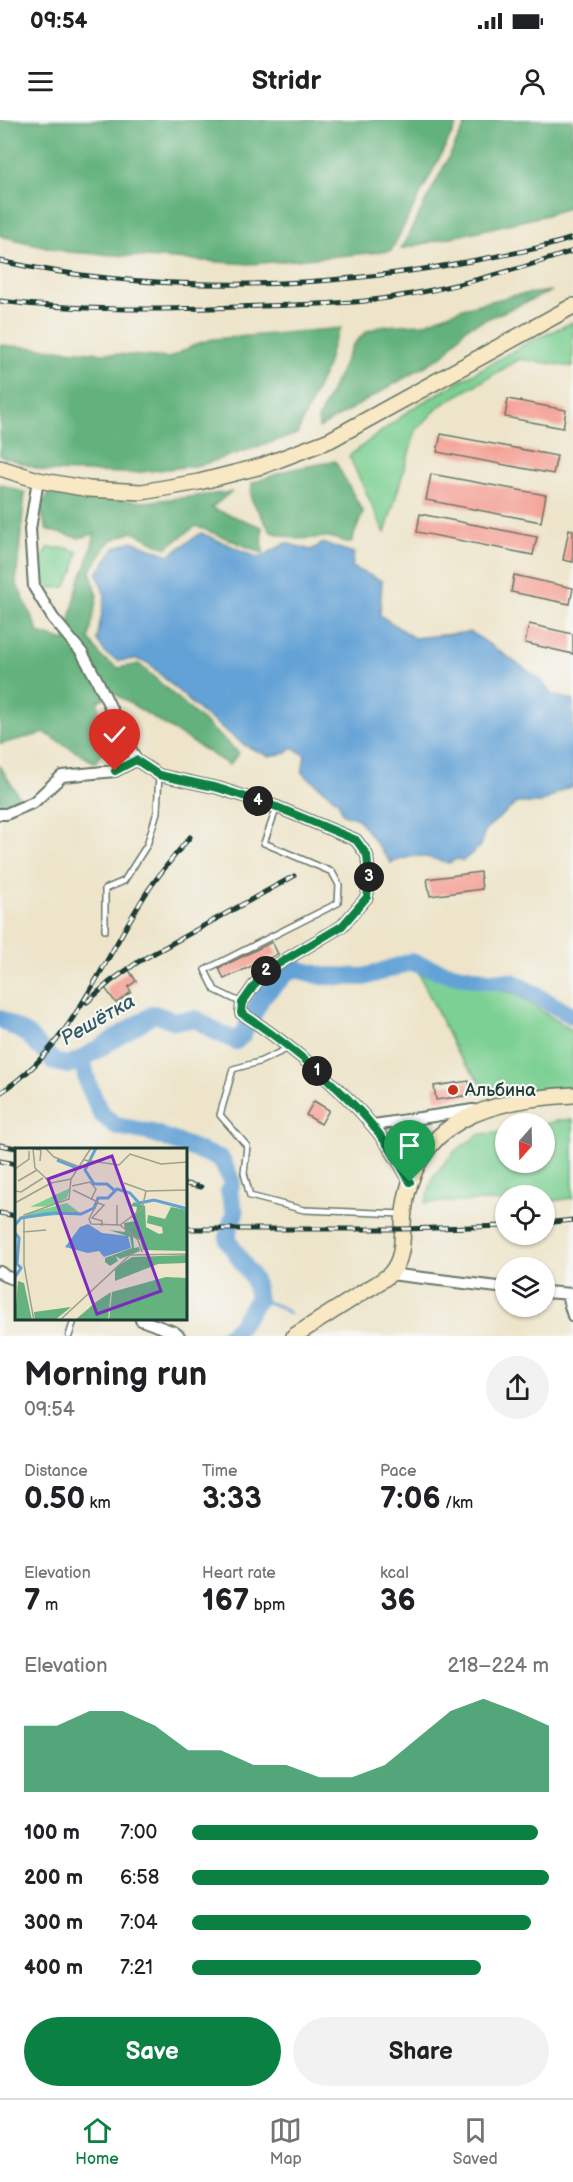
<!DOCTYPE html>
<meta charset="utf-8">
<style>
:root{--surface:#fff;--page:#f2f2f2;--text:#202124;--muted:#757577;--line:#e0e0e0;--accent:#0b8043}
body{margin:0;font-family:"Balsamiq Sans",sans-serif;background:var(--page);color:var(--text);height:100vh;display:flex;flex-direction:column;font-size:22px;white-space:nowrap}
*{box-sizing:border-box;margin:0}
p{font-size:20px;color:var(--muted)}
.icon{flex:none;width:33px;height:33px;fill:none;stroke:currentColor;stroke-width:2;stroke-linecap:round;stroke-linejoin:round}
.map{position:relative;height:1216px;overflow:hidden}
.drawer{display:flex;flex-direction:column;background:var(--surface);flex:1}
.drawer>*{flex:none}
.needle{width:39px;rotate:200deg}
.buttons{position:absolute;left:495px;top:993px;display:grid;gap:12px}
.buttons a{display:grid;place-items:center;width:60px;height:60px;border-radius:50%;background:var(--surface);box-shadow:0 2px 4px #0004;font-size:30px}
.pin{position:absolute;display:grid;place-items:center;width:51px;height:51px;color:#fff;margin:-62px -26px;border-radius:50% 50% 50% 0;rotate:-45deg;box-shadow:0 0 6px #0007}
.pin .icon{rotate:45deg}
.km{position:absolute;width:30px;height:30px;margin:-15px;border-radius:50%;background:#222;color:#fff;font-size:16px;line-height:30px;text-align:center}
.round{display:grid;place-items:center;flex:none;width:63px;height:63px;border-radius:32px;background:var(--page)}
.headline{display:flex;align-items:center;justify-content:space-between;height:102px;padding:0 24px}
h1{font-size:33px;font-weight:700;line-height:45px}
.figures{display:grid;grid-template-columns:repeat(3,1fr);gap:9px;height:102px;padding:6px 24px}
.figures div{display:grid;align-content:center}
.figures b{font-size:30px;font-weight:700}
.figures small{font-size:16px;font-weight:400}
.figures p{font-size:16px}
.chart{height:168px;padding:12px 24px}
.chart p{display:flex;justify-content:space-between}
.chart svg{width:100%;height:108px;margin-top:6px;fill:var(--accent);opacity:.7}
.button{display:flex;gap:12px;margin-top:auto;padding:12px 24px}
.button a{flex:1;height:69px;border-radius:36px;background:var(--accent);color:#fff;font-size:24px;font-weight:700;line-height:69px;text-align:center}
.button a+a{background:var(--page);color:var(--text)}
ul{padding:0 24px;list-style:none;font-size:20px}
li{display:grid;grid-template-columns:96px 72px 1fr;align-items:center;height:45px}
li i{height:15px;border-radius:8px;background:var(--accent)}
.status{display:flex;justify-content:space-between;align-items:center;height:42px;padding:0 30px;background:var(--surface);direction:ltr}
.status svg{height:16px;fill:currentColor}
header{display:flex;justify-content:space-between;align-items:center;height:78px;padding:0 24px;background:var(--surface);font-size:27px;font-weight:700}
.tabs{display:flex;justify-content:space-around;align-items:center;height:84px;border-top:2px solid var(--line);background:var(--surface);font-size:16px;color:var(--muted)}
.tabs a{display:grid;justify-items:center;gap:3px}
.tabs .current{color:var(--accent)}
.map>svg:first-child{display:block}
.green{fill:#7bd093;stroke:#4d8664;stroke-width:1.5}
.forest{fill:#64b27d;stroke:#427858;stroke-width:1.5}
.water{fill:#64a2d6;stroke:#427085;stroke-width:1.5}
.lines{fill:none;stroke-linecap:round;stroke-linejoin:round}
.stream{stroke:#64a2d6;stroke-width:3}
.river{stroke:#64a2d6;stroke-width:18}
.building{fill:#f49b90}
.lane-casing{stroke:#677768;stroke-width:8}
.street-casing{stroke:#677768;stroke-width:14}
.secondary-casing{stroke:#677768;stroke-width:18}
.lane{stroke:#fff;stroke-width:5}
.street{stroke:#fff;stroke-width:10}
.secondary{stroke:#f8e8c3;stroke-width:15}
.rail-casing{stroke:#1f3d34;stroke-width:5}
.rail{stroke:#f6f6f2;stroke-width:3;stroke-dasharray:9;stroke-linecap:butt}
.route-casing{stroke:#fff;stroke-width:12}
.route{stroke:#0b8043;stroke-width:8}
.poi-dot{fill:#c8321e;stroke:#f6f6f2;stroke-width:2}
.labels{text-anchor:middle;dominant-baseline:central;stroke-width:4.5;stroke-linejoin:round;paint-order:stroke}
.poi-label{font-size:18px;fill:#1f3d34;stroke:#f6f6f2;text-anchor:start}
.water-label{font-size:20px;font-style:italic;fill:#345b65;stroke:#f6f6f2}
.inset-river{fill:none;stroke:#64a2d6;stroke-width:3}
.inset-road{fill:none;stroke:#9ba18d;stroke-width:1.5}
.view{fill:#7b2cbf;fill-opacity:0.15;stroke:#7b2cbf;stroke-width:3}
.inset-edge{fill:none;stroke:#1f3d34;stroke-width:3}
</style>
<div class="status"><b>09:54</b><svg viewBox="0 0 49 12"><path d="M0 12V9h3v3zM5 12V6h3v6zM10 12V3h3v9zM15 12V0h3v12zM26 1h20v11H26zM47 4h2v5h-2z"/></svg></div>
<header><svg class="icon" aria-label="menu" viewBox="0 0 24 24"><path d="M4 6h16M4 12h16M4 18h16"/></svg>Stridr<svg class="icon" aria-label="person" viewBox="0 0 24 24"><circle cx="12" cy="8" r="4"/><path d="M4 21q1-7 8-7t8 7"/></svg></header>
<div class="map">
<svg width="573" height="1216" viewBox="0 0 573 1216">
<rect width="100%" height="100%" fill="#f6f6f2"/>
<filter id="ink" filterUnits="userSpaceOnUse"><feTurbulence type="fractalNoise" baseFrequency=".0167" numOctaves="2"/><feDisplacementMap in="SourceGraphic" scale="12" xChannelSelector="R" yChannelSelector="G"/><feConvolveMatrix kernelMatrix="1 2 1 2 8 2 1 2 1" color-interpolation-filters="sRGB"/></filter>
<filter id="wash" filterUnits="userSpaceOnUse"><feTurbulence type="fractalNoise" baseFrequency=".008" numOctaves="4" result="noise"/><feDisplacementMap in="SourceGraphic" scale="24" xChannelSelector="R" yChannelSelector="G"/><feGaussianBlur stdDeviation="1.35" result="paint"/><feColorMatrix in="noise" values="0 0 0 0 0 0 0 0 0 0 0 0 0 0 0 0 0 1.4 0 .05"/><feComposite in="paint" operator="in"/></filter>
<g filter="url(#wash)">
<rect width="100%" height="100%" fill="#ede4c9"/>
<path class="green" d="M573,202V247L520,239L441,285L416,310L385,413L349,336L413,288L527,223Z
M48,428H66L78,432L74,451L65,467L51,468L42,462L40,445Z
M419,854L514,873L573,911V967L490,974L457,933Z
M560,1000H573V1078L545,1082L544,1076H506L505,1082L483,1081L425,1083L433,1057L455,1031L480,1014L505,1012L506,1042H544L545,1004Z"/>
<path class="forest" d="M0,0H459L391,131L251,144L68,132L0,116Z
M468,0H573V86L547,95L401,129Z
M552,171L466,208L444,235L319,308L318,299L352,226L366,212L382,206L423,204L463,188L516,175Z
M341,208L332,226L327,246L297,314L201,345L132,353L45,351L0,336V225L169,238L196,224L213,219Z
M335,341L363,392L351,423L329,417L297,419L271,412L251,379L252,363L288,350Z
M0,364L25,373L16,462L39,513L65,521L79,461L87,444L95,414L79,418L47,410L39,387L50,373L144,382L231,372L211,388L262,407L263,433L196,406L166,428L133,412L111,420L90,451L97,476L89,519L102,538L118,548L139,544L239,633L229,645L114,573L98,581L103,632L95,643L45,613L0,624Z
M0,646L19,677L0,685Z"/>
<path class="water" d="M201,413L259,438L286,423L311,430L323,423L354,433L352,447L382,461L380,495L414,518L471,512L540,559L552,575L573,580V667L566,668L541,683H517L487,708L483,715L481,725L463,741L457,739L449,743C424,736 416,732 391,743L358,699L343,694L338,681L302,653L305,635L292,627L287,633L268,636L246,626L201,592L148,543L135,539L119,541L106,534L97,520L105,476L97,453L115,428L132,421L169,435Z"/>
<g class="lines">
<path class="stream" d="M258,1179L281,1187L289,1194"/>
<path class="river" d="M0,899L28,915L54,942L68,945L82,939L154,894L175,901L196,899L217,912L236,921L243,914L262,877L292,848L323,856L364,857L411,842L447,853L488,861L512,862L573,896
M82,939L88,964L101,994L117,1006L153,1013L221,1039L232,1062L229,1072L235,1093L228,1112V1121L254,1160L258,1179L239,1207L228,1216"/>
</g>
<g id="blocks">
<path class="building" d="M508,279L566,290L563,308L505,297Z
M441,314L557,336L553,354L437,332Z
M431,354L546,375L541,402L426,380Z
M420,394L537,417L533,435L417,412Z
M569,409L573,410V442L563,440Z
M514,455L573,468L570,484L511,472Z
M529,504L573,514V534L525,523Z
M480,752L482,769L430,776L427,759Z
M272,822L278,834L224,859L219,848Z
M129,850L136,861L128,867L131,872L116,883L105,868Z
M469,961L471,975L436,980L434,966Z
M314,981L329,990L321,1004L306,995Z"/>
</g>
</g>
<g filter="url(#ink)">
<use href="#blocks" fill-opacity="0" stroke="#677768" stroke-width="1.5"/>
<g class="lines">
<g class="lane-casing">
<path id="lane" d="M105,810V769L124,761L147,725L157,692L159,655
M242,883L215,870L205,850L338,783L339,765L332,752L264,723L277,687
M289,928L259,942L233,949L220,995L247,1026L244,1053L250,1076L304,1090L403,1094
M69,1216L74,1200"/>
</g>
<g class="street-casing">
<path id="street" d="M38,360L30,409L34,467L53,498L82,533L97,560L136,640L159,655L218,668L277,687L356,720L367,735L369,756L367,777L342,806L263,853L242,883L241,893C264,907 284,923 305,940C349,977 383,1010 410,1062
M0,694H6L34,682L62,656L115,651L136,640
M374,1005L473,990
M0,1152L5,1156L16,1160
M390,1154L506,1168
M544,1172L573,1174
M567,1175L573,1196
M141,1200L174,1212L179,1216"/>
</g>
<g class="secondary-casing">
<path id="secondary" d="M0,348L38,360L89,369L142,372L199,362L262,346L330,320L573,186
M294,1216C316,1202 338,1188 360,1174C369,1168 382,1162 390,1154C406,1137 401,1113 404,1092C414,998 493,979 573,975"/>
</g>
<use href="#lane" class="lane"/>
<use href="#street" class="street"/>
<use href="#secondary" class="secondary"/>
<g class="rail-casing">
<path id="rail" d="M0,141C154,174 316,170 471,141C505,135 539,129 573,118
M0,181C78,191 158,190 237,187C279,185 322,185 365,181C436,173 505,154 573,131
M87,882L111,861L138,842L294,756
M0,973C72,927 102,841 147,772C160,753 175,735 190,717
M0,1025L27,1030
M0,1041L16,1044
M186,1064L201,1067
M0,1093L16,1096
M544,1103L573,1100
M186,1109H402L506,1106"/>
</g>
<use href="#rail" class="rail"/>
</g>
</g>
<g class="lines" filter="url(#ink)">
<g class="route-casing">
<path id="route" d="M115,651L136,640L159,655L218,668L277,687L356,720L367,735L369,756L367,777L342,806L263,853L242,883L241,893C264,907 284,923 305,940C349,977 383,1010 410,1062"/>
</g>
<use href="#route" class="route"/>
</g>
<circle class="poi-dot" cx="453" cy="970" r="6"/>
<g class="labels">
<g class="poi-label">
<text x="465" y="970">Альбина</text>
</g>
<g class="water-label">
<text transform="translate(98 900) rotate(-30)">Решётка</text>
</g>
</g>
<g transform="translate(15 1028)">
<rect width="172" height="172" fill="#ede4c9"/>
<path d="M55,40L52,50L35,58L15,59ZM52,55L65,65L11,70V66Z" fill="#7bd093"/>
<path d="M119,54L130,58L131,79L144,86L148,85L147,79L132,75L133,67L150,71L156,59L172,62V103L128,102L125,92L118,88L119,100L124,99L125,103L105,111L101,108L103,113L95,118L90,114V110L117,100L115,89L94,82L110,84L109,75L121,73L116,68L121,64L122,59L116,58ZM172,107V115L143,116L100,133V120L117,109ZM151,129L172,130V172H94L97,144ZM3,133L9,135L17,172H0ZM96,144L93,172H60L81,154ZM56,159L40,172H20L19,164Z" fill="#64b27d"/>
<path d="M73,76L87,85L113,88L116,100L89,109L84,103L73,105L50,99L65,79Z" fill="#64a2d6"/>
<path class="inset-river" d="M81,0L70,22L79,36H92L99,42M42,12L62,20M0,77L6,70L38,65L66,66L79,60L83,50H93L102,41L115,45L124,55L139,52L173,61M0,85L4,90L2,116L6,120L0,129"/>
<path class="inset-road" d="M30,0L39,9L65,19M18,1L20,20L36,35M19,1L26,2L25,13M69,12L104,17L115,6L146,16L173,14M0,21L14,11V3M3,33L22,22M109,35L131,43L173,42M57,38L75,34L81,41L76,52M58,42L83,54L74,71L76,76L105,77L123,92L127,104M0,43L6,44L28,30M0,55L36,35L56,31M83,55L89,57L77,70L87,73V78M102,57V77M105,77L127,61L131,43M8,84L31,82M19,173L9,117V67L54,51L56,31L76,0M44,173L115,107L173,106"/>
<path class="view" d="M97,8L146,143L82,166L33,31Z"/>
<rect width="172" height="172" class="inset-edge"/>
</g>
</svg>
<div class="buttons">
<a><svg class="needle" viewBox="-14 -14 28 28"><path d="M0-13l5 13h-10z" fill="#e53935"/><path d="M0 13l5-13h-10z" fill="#757577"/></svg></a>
<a><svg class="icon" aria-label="locate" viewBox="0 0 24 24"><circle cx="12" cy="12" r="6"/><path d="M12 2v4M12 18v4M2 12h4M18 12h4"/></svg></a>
<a><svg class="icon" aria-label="layers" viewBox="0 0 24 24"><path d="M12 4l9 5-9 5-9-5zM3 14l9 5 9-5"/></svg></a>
</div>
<div class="pin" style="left:410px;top:1062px;background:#1e9e55"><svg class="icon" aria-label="arrive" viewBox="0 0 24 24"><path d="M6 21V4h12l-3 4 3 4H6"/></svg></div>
<div class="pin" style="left:115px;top:651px;background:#d93025"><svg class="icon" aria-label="check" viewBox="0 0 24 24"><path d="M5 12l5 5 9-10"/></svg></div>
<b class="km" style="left:317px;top:951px">1</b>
<b class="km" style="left:266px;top:851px">2</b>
<b class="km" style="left:369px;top:757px">3</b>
<b class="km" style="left:258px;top:681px">4</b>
</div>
<section class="drawer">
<div class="headline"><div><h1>Morning run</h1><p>09:54</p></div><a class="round"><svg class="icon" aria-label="share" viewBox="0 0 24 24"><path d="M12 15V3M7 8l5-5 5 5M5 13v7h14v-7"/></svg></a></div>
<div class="figures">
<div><p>Distance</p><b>0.50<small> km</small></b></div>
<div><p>Time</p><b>3:33</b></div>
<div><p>Pace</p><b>7:06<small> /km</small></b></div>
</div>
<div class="figures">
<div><p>Elevation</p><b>7<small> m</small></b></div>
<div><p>Heart rate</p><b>167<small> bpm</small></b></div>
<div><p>kcal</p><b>36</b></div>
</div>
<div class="chart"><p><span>Elevation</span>218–224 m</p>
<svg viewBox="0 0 160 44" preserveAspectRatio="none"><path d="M0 44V17L10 17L20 11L30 11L40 17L50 27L60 27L70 33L80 33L90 38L100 38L110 33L120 22L130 11L140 6L150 11L160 17V44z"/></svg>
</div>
<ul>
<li><b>100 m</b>7:00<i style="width:97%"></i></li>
<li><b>200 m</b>6:58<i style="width:100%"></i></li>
<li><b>300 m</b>7:04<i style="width:95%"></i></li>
<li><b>400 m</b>7:21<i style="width:81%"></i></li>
</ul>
<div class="button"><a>Save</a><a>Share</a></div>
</section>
<nav class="tabs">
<a class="current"><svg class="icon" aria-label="home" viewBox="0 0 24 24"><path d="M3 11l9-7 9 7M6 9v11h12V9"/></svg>Home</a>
<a><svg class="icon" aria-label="map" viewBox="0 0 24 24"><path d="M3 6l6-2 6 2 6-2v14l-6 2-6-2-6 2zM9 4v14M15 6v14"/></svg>Map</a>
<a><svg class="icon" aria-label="saved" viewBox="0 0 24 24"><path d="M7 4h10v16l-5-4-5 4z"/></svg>Saved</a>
</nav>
